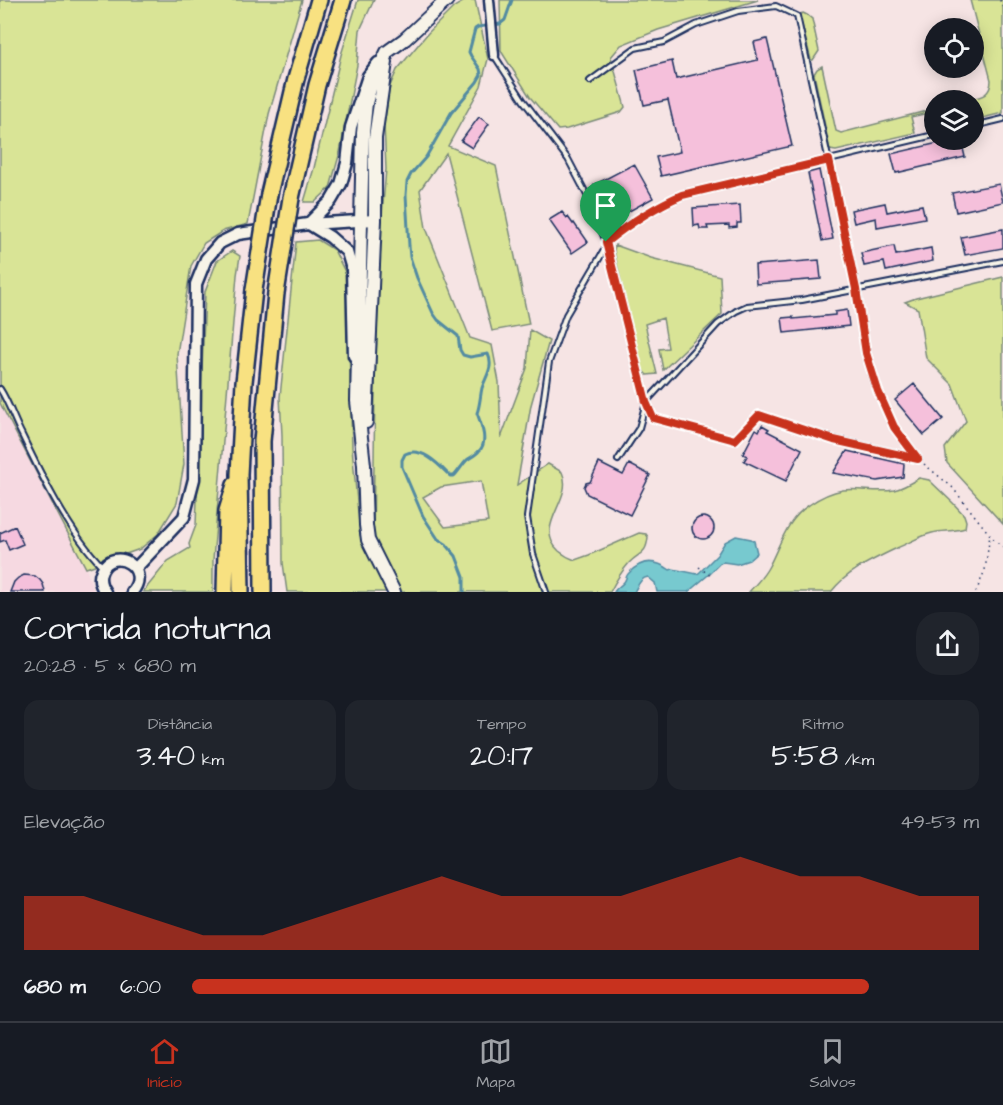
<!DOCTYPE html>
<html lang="pt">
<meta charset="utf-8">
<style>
:root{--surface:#171b24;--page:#20242c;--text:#f1f3f6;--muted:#9ea1a6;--line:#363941;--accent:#c8321e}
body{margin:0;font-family:"Architects Daughter",sans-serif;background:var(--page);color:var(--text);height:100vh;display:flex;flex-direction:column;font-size:22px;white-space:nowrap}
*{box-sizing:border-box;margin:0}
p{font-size:20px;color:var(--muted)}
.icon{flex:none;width:33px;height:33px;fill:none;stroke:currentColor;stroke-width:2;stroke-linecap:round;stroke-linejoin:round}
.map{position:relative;height:592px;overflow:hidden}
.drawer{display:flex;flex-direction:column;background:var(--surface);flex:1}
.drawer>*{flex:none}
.controls{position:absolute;left:924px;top:18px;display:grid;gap:12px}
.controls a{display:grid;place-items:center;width:60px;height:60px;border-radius:50%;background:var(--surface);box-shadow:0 3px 15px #0003;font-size:30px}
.pin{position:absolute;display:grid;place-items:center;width:51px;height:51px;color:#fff;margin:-62px -26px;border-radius:50% 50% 50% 0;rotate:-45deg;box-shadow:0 0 6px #0007}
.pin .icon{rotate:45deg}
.round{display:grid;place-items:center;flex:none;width:63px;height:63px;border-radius:24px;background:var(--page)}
.summary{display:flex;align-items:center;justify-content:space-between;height:102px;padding:0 24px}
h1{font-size:33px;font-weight:600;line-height:45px}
.figures{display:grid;grid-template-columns:repeat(3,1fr);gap:9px;height:102px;padding:6px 24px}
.figures div{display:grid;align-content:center;border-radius:15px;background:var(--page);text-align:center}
.figures b{font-size:30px;font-weight:600}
.figures small{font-size:16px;font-weight:400}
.figures p{font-size:16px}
.chart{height:168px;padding:12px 24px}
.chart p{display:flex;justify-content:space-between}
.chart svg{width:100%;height:108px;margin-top:6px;fill:var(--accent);opacity:.7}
ul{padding:0 24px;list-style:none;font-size:20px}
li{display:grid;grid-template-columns:96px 72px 1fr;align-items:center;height:45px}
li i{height:15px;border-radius:8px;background:var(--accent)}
.menu{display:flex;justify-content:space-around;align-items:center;height:84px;border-top:2px solid var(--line);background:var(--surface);font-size:16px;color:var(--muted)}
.menu a{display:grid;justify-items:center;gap:3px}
.menu .current{color:var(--accent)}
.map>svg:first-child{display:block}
.built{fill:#f6d9e1}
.green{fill:#d9e496;stroke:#7a8a7a;stroke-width:1.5;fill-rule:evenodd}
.water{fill:#77c9cf;stroke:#528ba2;stroke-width:1.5}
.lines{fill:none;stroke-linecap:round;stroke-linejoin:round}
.stream{stroke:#528ba2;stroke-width:3}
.building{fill:#f5c0db;stroke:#1b2f5e;stroke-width:1.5}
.service-casing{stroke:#1b2f5e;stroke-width:8}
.minor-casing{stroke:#1b2f5e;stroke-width:13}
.tertiary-casing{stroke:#1b2f5e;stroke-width:15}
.secondary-casing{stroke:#1b2f5e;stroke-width:16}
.motorway-casing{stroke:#1b2f5e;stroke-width:20}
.path{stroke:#1b2f5e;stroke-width:1.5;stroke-dasharray:1.5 4.5;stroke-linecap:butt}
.service{stroke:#f7f3e8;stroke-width:4}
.minor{stroke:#f7f3e8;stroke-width:8}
.tertiary{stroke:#f7f3e8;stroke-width:10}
.secondary{stroke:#f7f3e8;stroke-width:12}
.motorway{stroke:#f8e181;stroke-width:15}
.motorway-bridge-casing{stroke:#1b2f5e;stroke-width:20;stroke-linecap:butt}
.motorway-bridge{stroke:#f8e181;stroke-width:15}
.route-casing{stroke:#fff;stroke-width:12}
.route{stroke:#c8321e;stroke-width:8}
</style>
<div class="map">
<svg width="1003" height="592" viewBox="0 0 1003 592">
<rect width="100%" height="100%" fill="#f6e4e4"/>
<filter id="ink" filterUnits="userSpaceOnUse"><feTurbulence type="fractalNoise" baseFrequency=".0167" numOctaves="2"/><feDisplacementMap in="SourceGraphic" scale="12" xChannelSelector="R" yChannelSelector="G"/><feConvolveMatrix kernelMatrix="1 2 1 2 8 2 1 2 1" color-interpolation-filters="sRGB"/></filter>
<g filter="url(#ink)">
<path class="built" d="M0,403L86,568L94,592H0Z"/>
<path class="green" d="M0,0H302L269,114L248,224L223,231L204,243L191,266L177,354L184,464L177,503L158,534L140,549L86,568L0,403Z
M358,0H374L360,30L357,65L340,152L330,188L315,202H304L314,168L341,55Z
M466,0H475L488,59L481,86L448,146L496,166L529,324L492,331L446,153L420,190L426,228L470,338L492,345L499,382L501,438L527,368L530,330L549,341L531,405L517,485L548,464L562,472C575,499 532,526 559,551C564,555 569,558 575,560L589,555L639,533L646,534L648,537C646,556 640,551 629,563C622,571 615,582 610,592H398L373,543L375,381L381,228L386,169L384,124L390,86L397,70L428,33L454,7ZM481,481L488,522L445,527L423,497L441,487Z
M500,0H758L658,30L621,45L611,57L625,107L621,112L567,129L558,130L530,97L501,51Z
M970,0H1003V113L974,120V100H965C979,97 991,97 991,80Z
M803,13L807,15L812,19L819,51L813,60H811L802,25L798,16L800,14Z
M822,66L836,131L841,133L934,109V129H933L928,113L911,117L915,133L836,151L830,150L814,74L817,69Z
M318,240L334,250L347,276L352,447L360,535L387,592H287L283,563L282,435L280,397L296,242Z
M615,245L651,258L720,276L722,314L663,370L659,349L668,348L663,318L645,324L657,374L647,375L640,368L614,251Z
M232,251L240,256L237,275L213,560V592H143L168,561L190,548L189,544L196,525L205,292L217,261Z
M1003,277V524L947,463L945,448L966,421L952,384L926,358L918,309L905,302L916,298Z
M919,478L929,480L953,503L964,515L966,521L965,528C954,532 943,530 932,533C920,536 909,543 897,548C873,560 848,570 831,592H749C756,584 764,576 769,566C780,545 787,519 809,505C819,498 831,492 843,490C860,488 877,493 894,490C903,488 911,483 919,478Z"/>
<path class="water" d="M736,536L751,539L754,541L757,553L749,560L737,564L723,562L720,563L707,576L688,592H657L655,583L648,577C640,578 638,586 634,592H614C617,587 621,586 624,582C626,580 626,576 628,574C641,559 656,560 670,570L673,569L697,574L699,573L717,555L725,542Z"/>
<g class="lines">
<path class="stream" d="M464,592V577L456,556L446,544L438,539L423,516L402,467V460L405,454C422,446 439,465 450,476H454C459,471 462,465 467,460C471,457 476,455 479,451C489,442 481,424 477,413C480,405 480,397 482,388C486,376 494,367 488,354L470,357L463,355L460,350L458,336L438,320L433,313L417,278L410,257L409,246L406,195L407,182L411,174L426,157L451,113L477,82L481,75L480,69L471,56L469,52L475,29L478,27L500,24L505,20L512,0"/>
</g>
<path class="building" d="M767,39L792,146L661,176L656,157L680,152L668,100L644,105L636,70L672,61L676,79L758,60L754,42Z
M479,117L489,124L472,148L461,141Z
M951,140H961L965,157L896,173L891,154Z
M634,164L653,198L613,220L594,185Z
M819,170L833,239L822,241L808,173Z
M999,184L1003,202L956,212L952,193Z
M885,203L887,212L922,205L925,218L877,227L876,218L854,223L851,210Z
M740,205L741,223H737V227L729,228V225L707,226L708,229H700L699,225L694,226L693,208Z
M562,212L567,218L568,217L573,224L574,223L578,229H579L588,242L572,253L549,220Z
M1003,229V248L965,255L961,237Z
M894,246L896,255L931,248L933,261L886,271L884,262L864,266L861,253Z
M819,260L821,279L756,284L755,265Z
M847,310L849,326L784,333L782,318L793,317V319L835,315V312Z
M914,384L943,419L924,435L895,400Z
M762,425L769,429L767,431L802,449L786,481L744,461L747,456L743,454L756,429L759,431Z
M847,451L904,464L903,477L877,481L833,473Z
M599,463L623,475L629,464L650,475L630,515L587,494L584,487L586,483L590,482Z
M692 528a11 11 0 1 1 22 0a11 11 0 1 1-22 0Z
M15,526L23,544L9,550L5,540L0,542V533Z
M24,575L35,576L40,580L43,584L45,592H10L14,582L18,578Z"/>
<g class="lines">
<g class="service-casing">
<path id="service" d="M494,55L523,100L568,159L590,201L606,242V247L566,315L549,362L527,517L533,554L546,592
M590,81L635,48L664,42L696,25L738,11L776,6L797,16L857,289L866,353L878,391L894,427L919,459L834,439L759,415L735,440L653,418L646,402L606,242C630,223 654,207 682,195L934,135
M974,126L1003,119
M0,389C9,403 14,420 22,435C42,477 70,534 103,567
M618,460L639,428L646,402L718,324L736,311L747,306L802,300L1003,261"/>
</g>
<g class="minor-casing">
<path id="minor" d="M489,0L494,55"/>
</g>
<g class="tertiary-casing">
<path id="tertiary" d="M308,224L331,201L341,184L347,163L351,127L368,76L378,63
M309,224L330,237L347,252L352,269L354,356
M135,569L184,517L194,479L196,284L206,259L220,243L238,234L308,224L375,220
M105,592C100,585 98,578 102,570C114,546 152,568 132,592"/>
</g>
<g class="secondary-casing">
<path id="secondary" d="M366,422L375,220V138L386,62
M394,592L368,540L366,525L364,465L357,401L363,133L366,103L371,85L387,52L405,39L447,0"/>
</g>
<g class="motorway-casing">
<path id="motorway" d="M269,194L296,79L319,0
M291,198L317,85L343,0
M225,592L227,511L235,485
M241,592L239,474L244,382L254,290
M263,592L262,441L276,293"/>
</g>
<path class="path" d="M1000,0L1003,11
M924,464L952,487L990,535L1003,548
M699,567L712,577
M976,592L985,570L990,535"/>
<use href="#service" class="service"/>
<use href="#minor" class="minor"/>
<use href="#tertiary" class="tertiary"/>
<use href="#secondary" class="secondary"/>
<use href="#motorway" class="motorway"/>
<g class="motorway-bridge-casing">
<path id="motorway-bridge" d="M254,290L269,194
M276,293L291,198"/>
</g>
<use href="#motorway-bridge" class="motorway-bridge"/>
</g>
</g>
<g class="lines" filter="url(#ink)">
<g class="route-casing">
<path id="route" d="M829,160L856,289L866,353L878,391L894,427L918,459L834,440L759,415L735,440L653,418L646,402L606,242C630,223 654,207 682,195Z"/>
</g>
<use href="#route" class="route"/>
</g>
</svg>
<div class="controls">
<a><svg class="icon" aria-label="locate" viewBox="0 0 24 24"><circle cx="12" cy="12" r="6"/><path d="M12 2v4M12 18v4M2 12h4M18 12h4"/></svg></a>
<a><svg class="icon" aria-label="layers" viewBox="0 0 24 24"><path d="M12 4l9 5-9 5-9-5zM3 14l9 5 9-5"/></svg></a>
</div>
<div class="pin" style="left:606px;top:242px;background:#1e9e55"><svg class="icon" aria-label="arrive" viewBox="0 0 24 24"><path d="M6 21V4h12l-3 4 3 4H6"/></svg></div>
</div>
<section class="drawer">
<div class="summary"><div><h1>Corrida noturna</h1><p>20:28 · 5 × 680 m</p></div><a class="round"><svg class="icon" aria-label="share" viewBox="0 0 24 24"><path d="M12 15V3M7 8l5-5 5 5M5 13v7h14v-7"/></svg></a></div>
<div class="figures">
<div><p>Distância</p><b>3.40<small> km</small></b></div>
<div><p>Tempo</p><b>20:17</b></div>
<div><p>Ritmo</p><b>5:58<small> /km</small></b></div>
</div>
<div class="chart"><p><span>Elevação</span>49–53 m</p>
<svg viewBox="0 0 160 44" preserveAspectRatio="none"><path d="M0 44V22L10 22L20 30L30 38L40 38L50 30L60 22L70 14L80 22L90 22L100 22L110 14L120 6L130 14L140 14L150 22L160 22V44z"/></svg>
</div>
<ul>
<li><b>680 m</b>6:00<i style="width:86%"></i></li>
</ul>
</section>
<nav class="menu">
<a class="current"><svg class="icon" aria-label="home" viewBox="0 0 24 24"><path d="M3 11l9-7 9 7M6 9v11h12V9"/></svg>Início</a>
<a><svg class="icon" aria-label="map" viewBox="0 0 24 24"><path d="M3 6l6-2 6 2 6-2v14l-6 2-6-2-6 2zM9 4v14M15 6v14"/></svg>Mapa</a>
<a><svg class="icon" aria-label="saved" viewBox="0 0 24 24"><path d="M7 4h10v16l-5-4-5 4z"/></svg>Salvos</a>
</nav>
